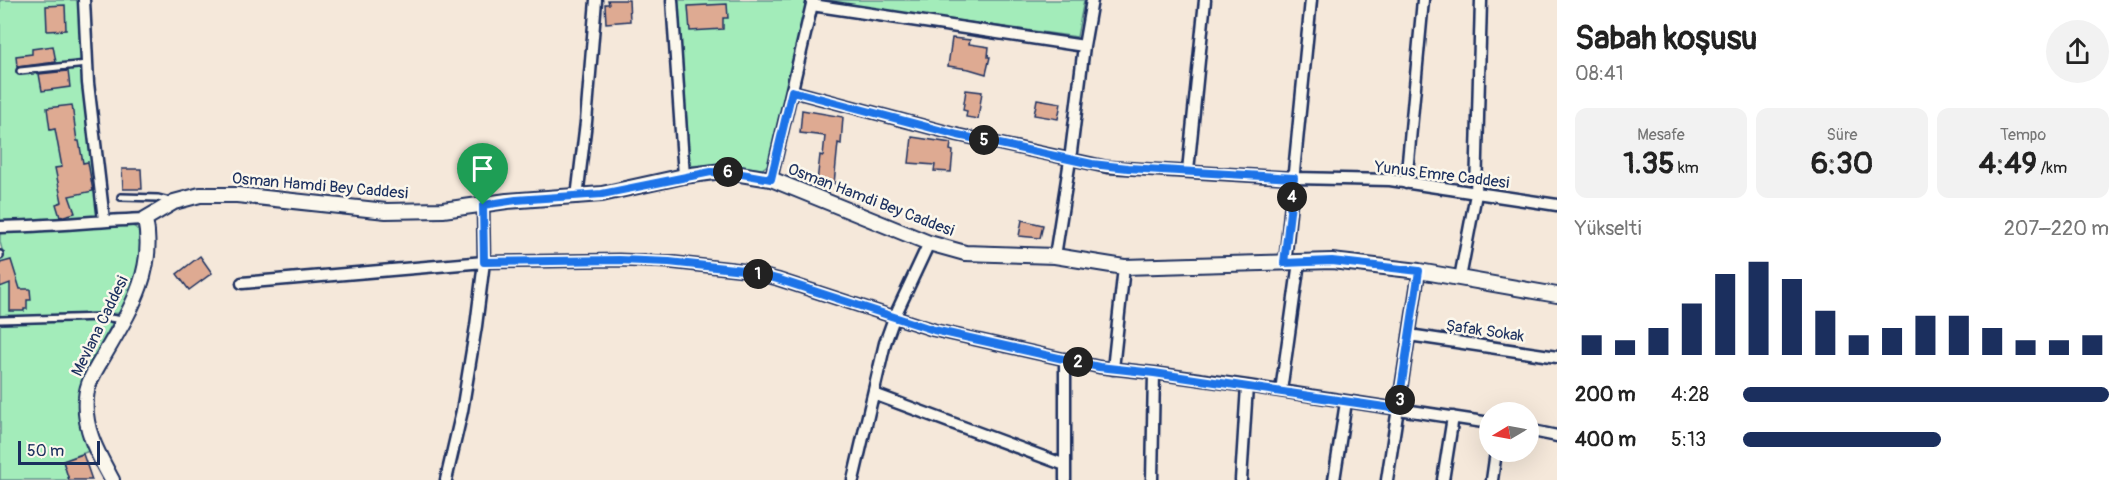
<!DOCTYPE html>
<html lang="tr">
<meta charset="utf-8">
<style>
:root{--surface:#fff;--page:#f2f2f2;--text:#222;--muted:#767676;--accent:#1b2f5e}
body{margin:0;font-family:Pangolin,sans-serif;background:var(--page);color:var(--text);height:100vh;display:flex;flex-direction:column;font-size:22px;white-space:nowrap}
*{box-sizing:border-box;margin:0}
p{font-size:20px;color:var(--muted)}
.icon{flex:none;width:33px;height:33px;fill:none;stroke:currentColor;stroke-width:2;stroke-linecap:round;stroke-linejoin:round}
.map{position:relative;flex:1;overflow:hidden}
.drawer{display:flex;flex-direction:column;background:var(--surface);width:570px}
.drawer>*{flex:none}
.needle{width:39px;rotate:260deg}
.buttons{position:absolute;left:1479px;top:402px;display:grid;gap:12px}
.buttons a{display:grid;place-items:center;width:60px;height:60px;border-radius:50%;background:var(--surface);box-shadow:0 6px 24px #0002;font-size:30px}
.scale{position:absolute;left:18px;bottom:15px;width:82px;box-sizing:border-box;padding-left:6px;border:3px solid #1b2f5e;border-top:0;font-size:16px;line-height:21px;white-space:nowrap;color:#1b2f5e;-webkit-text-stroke:4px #fbf7ec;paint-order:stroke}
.pin{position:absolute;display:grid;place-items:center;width:51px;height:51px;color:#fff;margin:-62px -26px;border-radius:50% 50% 50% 0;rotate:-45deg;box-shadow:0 0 6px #0007}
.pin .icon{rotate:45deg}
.km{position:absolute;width:30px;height:30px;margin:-15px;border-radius:50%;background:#222;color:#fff;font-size:16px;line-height:30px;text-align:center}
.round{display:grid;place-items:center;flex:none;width:63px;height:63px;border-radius:32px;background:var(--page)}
.headline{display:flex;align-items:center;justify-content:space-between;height:102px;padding:0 18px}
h1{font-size:33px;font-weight:800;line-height:45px}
.stats{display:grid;grid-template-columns:repeat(3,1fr);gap:9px;height:102px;padding:6px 18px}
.stats div{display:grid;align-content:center;border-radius:12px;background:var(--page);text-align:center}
.stats b{font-size:30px;font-weight:800}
.stats small{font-size:16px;font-weight:400}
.stats p{font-size:16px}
.chart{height:168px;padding:12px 18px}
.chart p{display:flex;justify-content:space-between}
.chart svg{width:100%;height:108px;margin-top:6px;stroke:var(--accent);stroke-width:6}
ul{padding:0 18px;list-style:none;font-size:20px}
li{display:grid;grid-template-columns:96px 72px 1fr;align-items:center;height:45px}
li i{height:15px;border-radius:8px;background:var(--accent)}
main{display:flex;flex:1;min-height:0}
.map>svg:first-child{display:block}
.green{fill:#a3ecba;stroke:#5f8e8c;stroke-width:1.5}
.building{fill:#deaa92;stroke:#1b2f5e;stroke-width:1.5}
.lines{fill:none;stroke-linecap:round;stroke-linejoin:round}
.service-casing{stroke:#1b2f5e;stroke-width:10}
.minor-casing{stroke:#1b2f5e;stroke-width:15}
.tertiary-casing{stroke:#1b2f5e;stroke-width:18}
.service{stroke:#fbf7ec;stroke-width:5}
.minor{stroke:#fbf7ec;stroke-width:10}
.tertiary{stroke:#fbf7ec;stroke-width:14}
.route-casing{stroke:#fff;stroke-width:12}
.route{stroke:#1a73e8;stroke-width:8}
.labels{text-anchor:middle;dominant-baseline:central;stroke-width:5;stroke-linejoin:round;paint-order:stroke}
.street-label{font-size:16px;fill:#1b2f5e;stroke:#fbf7ec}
</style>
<main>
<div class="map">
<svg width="1557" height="480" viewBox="0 0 1557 480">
<rect width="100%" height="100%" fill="#f5e8da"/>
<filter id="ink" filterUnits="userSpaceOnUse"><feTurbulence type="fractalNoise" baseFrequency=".0167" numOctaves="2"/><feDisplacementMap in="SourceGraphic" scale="12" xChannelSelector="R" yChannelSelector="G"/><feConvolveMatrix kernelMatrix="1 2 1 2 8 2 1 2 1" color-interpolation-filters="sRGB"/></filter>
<g filter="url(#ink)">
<path class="green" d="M0,0H78L82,73L99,216L96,217L0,223Z
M678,0H807L775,143L769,164L762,169L724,164L690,166Z
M822,0H1084L1077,37L846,5Z
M128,225C133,226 137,227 139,232C148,249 131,296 122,311L119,313L0,317V258L4,257L0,242V233Z
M103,320L112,322V324C96,354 71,389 80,425C82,434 86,443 89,451L63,461L69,480H0V322Z"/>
<path class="building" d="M608,0H629L630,21L606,23L605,4H609Z
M727,4L728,18H723V29L690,31L688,6Z
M65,5L66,30L47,31L46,6Z
M952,38L970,40L969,44L989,47L988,57H990L986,74L969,69L948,66Z
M53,46L56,62L17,67L16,56L32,54V49Z
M68,71L70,87L42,91L39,74Z
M966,90L982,92L978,119L966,117L967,111L963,110Z
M1037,99L1061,103L1058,119L1034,115Z
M72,105L77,141H79L83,163L88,162L93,191L69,196L75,213L60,217L56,204L62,202L55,168L62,167L55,129L50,130L47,108Z
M802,110L843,117L841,144L838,143L834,184L817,182L820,155L823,156L825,136L800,133Z
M912,137L951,143L950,150L953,151L951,172L934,171L935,165L909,163Z
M122,169H141L142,189H123Z
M1022,220L1043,225L1040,238L1019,236Z
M200,256L212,273L189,290L177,274Z
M11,260L20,289H30L31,300H27V309H24V311H10V283L0,287V263Z
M83,454L92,480H69L63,461Z"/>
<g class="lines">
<g class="service-casing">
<path id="service" d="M20,71L87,64
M121,197L158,198L170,201
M0,254V256
M0,320L103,317L123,320"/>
</g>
<g class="minor-casing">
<path id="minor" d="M84,0L88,83L104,220
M672,0L684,176
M812,5L1084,46
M792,91L958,135L1107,167L1294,178L1390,180L1557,205
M1188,171L1205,0
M771,179L813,0
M1406,183L1423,0
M577,197L586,122L596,0
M0,227C49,226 96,221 145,219
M1055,256L1070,160L1084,46L1092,0
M1285,263L1311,0
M1460,278L1476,194L1481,0
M242,283L484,262L619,260L669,262L743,270L777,279L934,330L1099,367L1154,373L1247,386L1241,480
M1409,335L1557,357
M1113,369L1124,267
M1247,386L1490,423
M1281,391L1299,262
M874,394L1065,465
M1528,430L1557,436
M446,480L462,411L476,326L484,262L483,205
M853,480L885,343L894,318L929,243
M1065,480V359
M1152,480L1154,373
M1334,480L1346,402
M1387,480L1419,271
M1443,480L1453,417
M1492,480L1496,452"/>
</g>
<g class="tertiary-casing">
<path id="tertiary" d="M112,480C98,454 83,429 86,398C87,381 98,366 106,352C131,309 156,270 145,219L174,202L200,195H237L386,211L443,210L507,201L602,194L684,176L722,171L771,179L929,243L965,253L1055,256L1124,267L1332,261L1419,271L1557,295"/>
</g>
<use href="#service" class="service"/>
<use href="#minor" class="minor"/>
<use href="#tertiary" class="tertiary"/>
</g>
</g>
<g class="lines" filter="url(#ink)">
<g class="route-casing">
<path id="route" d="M792,91L958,135L1092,164L1128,168L1294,178L1284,263L1332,261L1419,271L1398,409L1154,373L1099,367L934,330L777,279L743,270L669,262L619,260L484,262L483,205L516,200L602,194L711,172L736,173L771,179Z"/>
</g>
<use href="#route" class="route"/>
</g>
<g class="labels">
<g class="street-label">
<text transform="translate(1442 175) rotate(7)">Yunus Emre Caddesi</text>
<text transform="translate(320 186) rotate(5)">Osman Hamdi Bey Caddesi</text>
<text transform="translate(871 200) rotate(21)">Osman Hamdi Bey Caddesi</text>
<text transform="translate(100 326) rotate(-64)">Mevlana Caddesi</text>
<text transform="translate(1485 331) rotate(8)">Şafak Sokak</text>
</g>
</g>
</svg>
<div class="buttons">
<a><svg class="needle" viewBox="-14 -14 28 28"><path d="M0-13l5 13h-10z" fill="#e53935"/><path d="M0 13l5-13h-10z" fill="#767676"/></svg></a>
</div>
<div class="scale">50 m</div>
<div class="pin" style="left:483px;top:205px;background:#1e9e55"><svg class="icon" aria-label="arrive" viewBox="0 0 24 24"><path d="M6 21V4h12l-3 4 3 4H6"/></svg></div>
<b class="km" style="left:758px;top:274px">1</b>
<b class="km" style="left:1078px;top:362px">2</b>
<b class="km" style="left:1400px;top:400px">3</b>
<b class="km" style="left:1292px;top:197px">4</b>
<b class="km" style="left:984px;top:140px">5</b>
<b class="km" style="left:728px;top:172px">6</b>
</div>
<section class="drawer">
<div class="headline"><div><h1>Sabah koşusu</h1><p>08:41</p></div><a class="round"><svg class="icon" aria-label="share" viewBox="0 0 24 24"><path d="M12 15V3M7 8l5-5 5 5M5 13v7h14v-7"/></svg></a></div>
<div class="stats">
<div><p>Mesafe</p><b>1.35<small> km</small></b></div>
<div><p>Süre</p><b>6:30</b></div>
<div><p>Tempo</p><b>4:49<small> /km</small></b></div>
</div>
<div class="chart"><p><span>Yükselti</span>207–220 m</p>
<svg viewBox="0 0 160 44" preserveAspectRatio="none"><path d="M5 44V36M15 44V38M25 44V33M35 44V23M45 44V11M55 44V6M65 44V13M75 44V26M85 44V36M95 44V33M105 44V28M115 44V28M125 44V33M135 44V38M145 44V38M155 44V36"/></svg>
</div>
<ul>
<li><b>200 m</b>4:28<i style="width:100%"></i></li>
<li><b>400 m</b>5:13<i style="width:54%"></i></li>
</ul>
</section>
</main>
